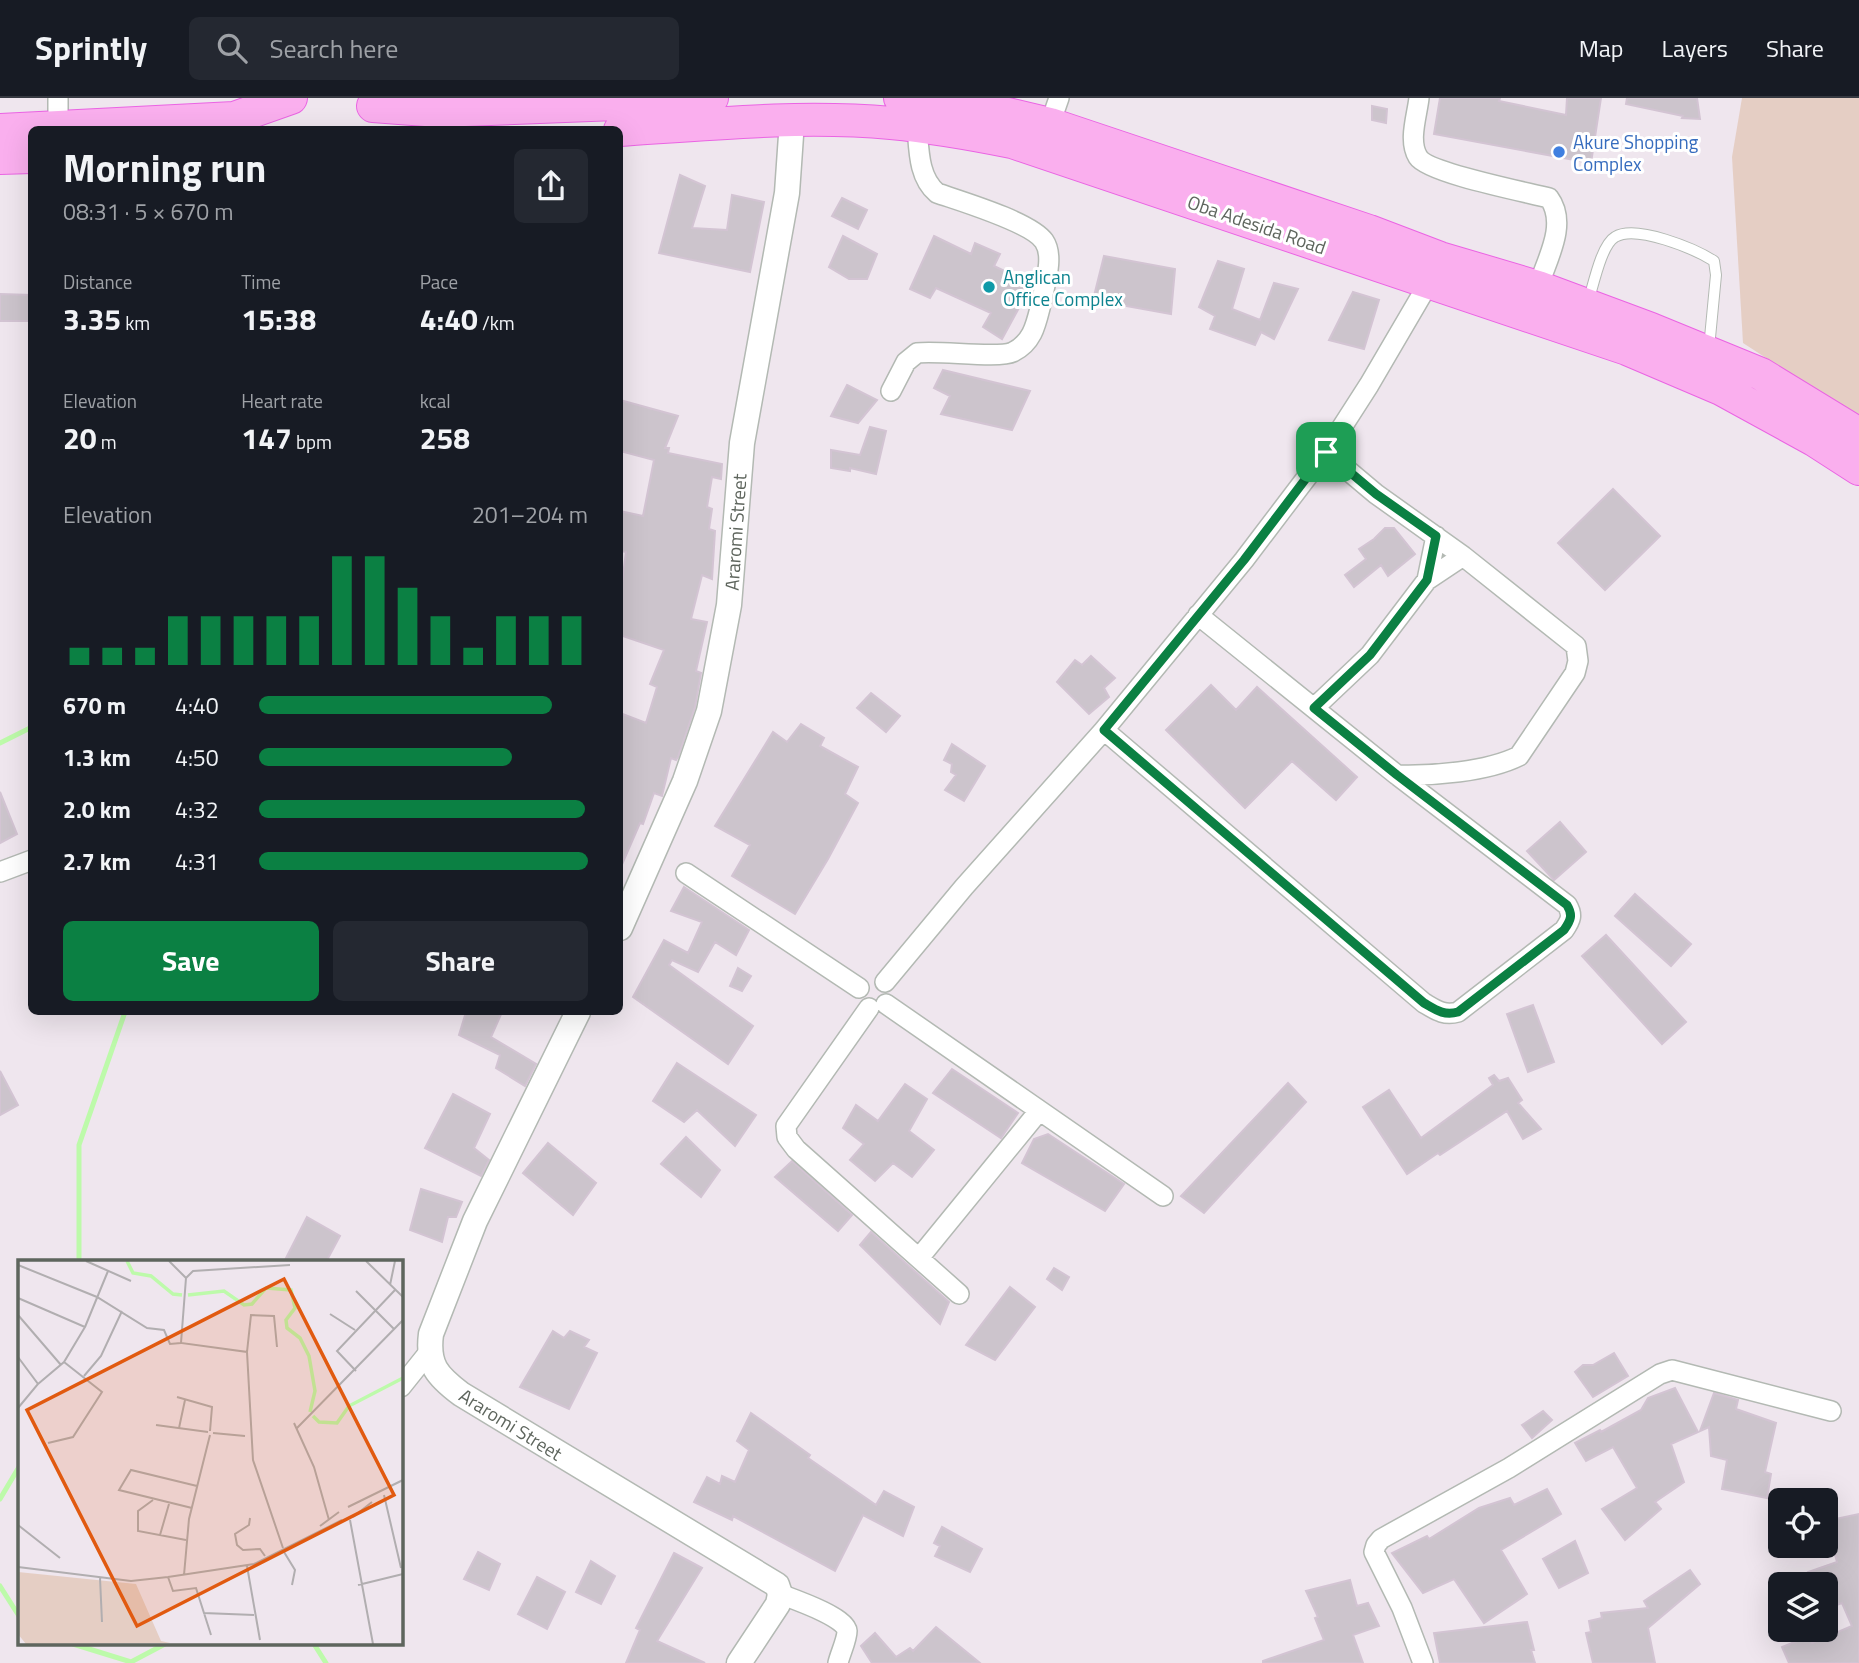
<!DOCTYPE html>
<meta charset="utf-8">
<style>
:root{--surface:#171b24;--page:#242831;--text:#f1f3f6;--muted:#9ea1a6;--line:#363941;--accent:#0b8043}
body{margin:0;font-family:"Titillium Web",sans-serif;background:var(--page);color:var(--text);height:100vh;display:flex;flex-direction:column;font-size:26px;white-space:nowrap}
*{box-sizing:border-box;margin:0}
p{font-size:23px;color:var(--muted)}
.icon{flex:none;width:38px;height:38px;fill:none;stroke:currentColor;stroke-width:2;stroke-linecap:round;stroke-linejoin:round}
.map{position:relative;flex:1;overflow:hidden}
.panel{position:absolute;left:28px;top:28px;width:595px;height:889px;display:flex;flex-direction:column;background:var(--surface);border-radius:10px;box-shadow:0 7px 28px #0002}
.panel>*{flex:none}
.buttons{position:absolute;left:1768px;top:1390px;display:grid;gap:14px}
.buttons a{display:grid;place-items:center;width:70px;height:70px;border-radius:10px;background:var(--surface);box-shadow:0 7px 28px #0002;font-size:35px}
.pin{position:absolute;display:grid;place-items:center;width:60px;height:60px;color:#fff;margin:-30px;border-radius:14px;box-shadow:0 4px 10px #0006}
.round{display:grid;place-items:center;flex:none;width:74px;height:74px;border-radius:10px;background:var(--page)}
.headline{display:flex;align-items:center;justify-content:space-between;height:119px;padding:0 35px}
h1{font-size:38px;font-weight:700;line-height:52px}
.figures{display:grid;grid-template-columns:repeat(3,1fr);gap:10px;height:119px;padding:7px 35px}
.figures div{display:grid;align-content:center}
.figures b{font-size:30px;font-weight:700}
.figures small{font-size:19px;font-weight:400}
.figures p{font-size:19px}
.chart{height:196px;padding:14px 35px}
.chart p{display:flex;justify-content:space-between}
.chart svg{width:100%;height:126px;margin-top:7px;stroke:var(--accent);stroke-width:6}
.button{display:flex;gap:14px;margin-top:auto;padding:14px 35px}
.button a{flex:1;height:80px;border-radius:10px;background:var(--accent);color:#fff;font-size:28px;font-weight:700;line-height:80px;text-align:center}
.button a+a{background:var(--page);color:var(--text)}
ul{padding:0 35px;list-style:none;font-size:23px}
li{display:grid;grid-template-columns:112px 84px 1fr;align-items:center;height:52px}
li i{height:18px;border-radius:9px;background:var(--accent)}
header{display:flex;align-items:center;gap:42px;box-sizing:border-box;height:98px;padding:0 35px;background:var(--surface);border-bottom:2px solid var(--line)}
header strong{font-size:33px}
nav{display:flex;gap:38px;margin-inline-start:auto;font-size:24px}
.search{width:490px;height:63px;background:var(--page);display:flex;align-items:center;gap:18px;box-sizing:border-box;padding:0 24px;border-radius:10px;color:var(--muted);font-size:26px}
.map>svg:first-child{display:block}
.green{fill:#e5cec4}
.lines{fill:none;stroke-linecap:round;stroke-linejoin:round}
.stream{stroke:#bdfaaa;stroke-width:5}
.building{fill:#ccc4cc;stroke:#d3c4d3;stroke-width:2}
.service-casing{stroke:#b3b9b3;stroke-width:12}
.minor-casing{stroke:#b3b9b3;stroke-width:22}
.tertiary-casing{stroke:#b3b9b3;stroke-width:27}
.primary-casing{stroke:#ea64e3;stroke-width:34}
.service{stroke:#fff;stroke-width:10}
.minor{stroke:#fff;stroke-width:19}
.tertiary{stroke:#fff;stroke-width:24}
.primary{stroke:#faafee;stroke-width:32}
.route-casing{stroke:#fff;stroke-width:14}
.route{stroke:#0b8043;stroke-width:9}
.shop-dot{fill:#3f7fe0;stroke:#fff;stroke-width:2.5}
.culture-dot{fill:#0f9aa8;stroke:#fff;stroke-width:2.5}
.labels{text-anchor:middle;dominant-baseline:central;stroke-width:6;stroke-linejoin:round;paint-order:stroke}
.shop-label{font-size:19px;fill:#366cbe;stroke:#fff;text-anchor:start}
.street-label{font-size:19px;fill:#5e655d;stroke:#fff}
.culture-label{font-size:19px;fill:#0d838f;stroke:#fff;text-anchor:start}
.inset-river{fill:none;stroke:#bdfaaa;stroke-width:3.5}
.inset-road{fill:none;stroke:#b1aeb0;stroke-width:2}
.view{fill:#e15a10;fill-opacity:0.15;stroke:#e15a10;stroke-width:3.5}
.inset-edge{fill:none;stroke:#5e655d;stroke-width:3.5}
</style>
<header>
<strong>Sprintly</strong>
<div class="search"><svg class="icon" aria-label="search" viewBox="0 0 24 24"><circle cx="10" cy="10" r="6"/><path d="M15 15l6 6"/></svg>Search here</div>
<nav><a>Map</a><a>Layers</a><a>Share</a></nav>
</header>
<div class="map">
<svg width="1859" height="1565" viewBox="0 0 1859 1565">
<rect width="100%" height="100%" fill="#efe6ee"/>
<path class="green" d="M1742,0H1859V320L1743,245L1732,59Z"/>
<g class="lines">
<path class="stream" d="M0,645L32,629
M79,1164V1047L125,914
M0,1401L19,1369
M0,1488L19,1518
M73,1546L131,1564L165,1546
M314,1546L326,1565"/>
</g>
<path class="building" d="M1440,0H1500L1499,3L1566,17L1567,0H1601L1591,65L1434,36Z
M1627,0H1697L1700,21L1682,20L1683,18L1626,6Z
M1372,8L1387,11L1386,25L1372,22Z
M680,77L705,88L692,130L727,132L732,97L764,104L750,174L659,155Z
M842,100L867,112L858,131L832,118Z
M843,138L877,156L867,181H849L829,169Z
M934,138L971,156L975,145L1000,156L994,168L1032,186L1002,241L983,229L991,215L936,190L930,200L910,191Z
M1104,158L1175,171L1171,216L1093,202Z
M1218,163L1244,171L1232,211L1260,222L1274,185L1298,191L1274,241L1261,234L1255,247L1210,231L1215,218L1199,209Z
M1353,194L1379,202L1364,251L1329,242Z
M0,196L32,197V223H0Z
M943,272L1030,293L1012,332L941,316L950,298L934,290Z
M847,287L877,302L858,325L831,318Z
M620,302L678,318L665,350H669L668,355L722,366L721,381L712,379L707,409L712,411L709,431L715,433L712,481L702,477L691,521L707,524L696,573L701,575L695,609L678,659L676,662L671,660L662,698L654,695L643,726L640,725L620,771V615L646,625L657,589L650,586L664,552L620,537V500L626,454L620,453V413L643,418L654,362L620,353Z
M870,329L886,333L876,376L850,370V373L831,370V352L860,357Z
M1613,391L1660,438L1605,492L1558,445Z
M1385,430H1394L1415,456L1388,478L1381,467L1354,489L1345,477L1366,461L1359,451L1374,441Z
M1091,558L1115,580L1104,590L1109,599L1089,616L1057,584L1075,562L1082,567Z
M1211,587L1236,612L1257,589L1357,679L1336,702L1292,663L1245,710L1166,632Z
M871,595L900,618L886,634L857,610Z
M801,626L824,640L820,648L858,669L845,696L858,705L828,761L795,816L732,778L750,747L715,728L773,634L787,644Z
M952,646L985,668L964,703L945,692L956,677L951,674L952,666L944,662Z
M0,694L17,736L0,745Z
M1560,724L1586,754L1554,782L1527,753Z
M684,789L749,832L736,857L715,844L698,874L672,862L669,867L753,928L728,966L633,899L664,842L688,855L702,824L671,813Z
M1635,796L1691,846L1671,868L1615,818Z
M1606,837L1686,924L1662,946L1582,858Z
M738,870L751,878L742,893L730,888Z
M1533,907L1554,964L1528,974L1507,916Z
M466,914H502L491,939L536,966L525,988L496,970L500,957L459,937Z
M677,965L756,1017L735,1048L697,1012L684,1024L653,1003Z
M952,971L1018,1015L1001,1040L933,995Z
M0,973L18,1007L0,1017Z
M1494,977L1499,983L1508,980L1522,1002L1518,1005L1541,1031L1523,1041L1507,1013L1440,1057L1438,1055L1407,1076L1363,1009L1389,992L1421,1040L1493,987L1489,980Z
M1288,985L1306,1004L1204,1115L1181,1098Z
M905,986L927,1001L909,1033L934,1052L912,1079L893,1065L875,1083L850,1062L864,1046L843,1030L856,1007L878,1023Z
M453,996L490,1016L474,1050L489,1062L481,1078L425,1050Z
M1048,1036L1124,1086L1105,1113L1022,1065L1034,1041Z
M686,1039L720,1072L701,1099L661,1066Z
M548,1045L596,1085L573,1117L523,1075Z
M792,1063L852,1117L838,1133L775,1079Z
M421,1091L462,1104L456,1119H448L442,1144L410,1132Z
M307,1119L340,1138L326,1164H284Z
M871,1134L949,1204L940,1226L860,1147Z
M1054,1170L1069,1179L1062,1192L1047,1181Z
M1010,1189L1035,1209L995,1262L966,1247Z
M553,1233L564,1240L570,1233L589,1242L584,1249L597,1255L569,1311L520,1289Z
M1614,1255L1628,1278L1593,1299L1575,1274L1583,1267H1593Z
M1675,1290L1698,1334L1671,1346L1684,1384L1655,1404L1661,1411L1625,1442L1602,1411L1637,1390L1613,1349L1586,1363L1575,1345L1600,1332L1601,1334L1641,1312L1648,1300Z
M1714,1295L1738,1302L1736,1311L1776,1325L1765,1374L1771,1376L1767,1400L1722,1391L1727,1362L1711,1358L1709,1329L1700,1333Z
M1543,1313L1552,1322L1532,1340L1522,1327Z
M751,1315L810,1357L808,1360L876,1407L884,1393L914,1409L903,1438L863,1417L835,1473L733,1418L732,1422L694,1404L707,1379L720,1386L722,1378L735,1384L749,1352L737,1343Z
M1547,1391L1561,1416L1501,1452L1527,1496L1484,1525L1454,1481L1423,1495L1392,1455L1427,1438L1429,1441L1479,1410L1510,1400L1514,1407Z
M1859,1416V1565H1789L1782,1549L1809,1538L1812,1545L1852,1528L1842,1505L1825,1511V1486H1813L1808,1474L1837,1464L1826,1423Z
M942,1429L982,1451L970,1474L935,1458L940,1448L934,1445Z
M1575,1443L1588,1475L1559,1490L1543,1461Z
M478,1454L500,1466L489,1492L464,1481Z
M674,1455L702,1470L657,1543L705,1565H626L640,1532L636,1530Z
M591,1463L615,1478L601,1506L576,1494Z
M1690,1472L1700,1486L1648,1530L1655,1565H1593L1586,1535L1591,1534L1589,1523L1602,1520L1601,1515L1648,1510L1644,1503Z
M537,1479L565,1494L547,1531L518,1516Z
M1350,1482L1357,1508L1368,1505L1379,1528L1353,1537L1363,1565H1263V1563L1324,1542L1315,1520L1318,1519L1306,1493Z
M1527,1524L1534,1552H1531L1535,1565H1440L1434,1535Z
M936,1529L980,1565H872L861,1548L875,1535L896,1559L910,1550L913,1553Z"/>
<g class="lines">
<g class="service-casing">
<path id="service" d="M1588,204C1593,189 1601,147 1615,139C1636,126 1695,151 1714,163L1716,177L1709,250"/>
</g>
<g class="minor-casing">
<path id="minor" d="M58,0V30
M1419,0C1417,18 1408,43 1418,59C1428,75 1526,94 1549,100C1568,126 1547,161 1538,189
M1050,26L1059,0
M891,293L906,264L917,255C939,252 998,261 1013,254C1033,244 1036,226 1041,206C1044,188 1055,159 1044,143C1031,124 960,103 937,95C918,79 919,51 917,28
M1326,354L1376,396L1463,458L1576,548L1578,563L1575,575L1519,658C1487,674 1432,678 1397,677
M1427,482L1436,438
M1314,610L1370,557L1427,482L1463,458
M1104,632L1424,905C1436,912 1444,918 1458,914L1564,832C1571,822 1573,817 1567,807L1397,677L1198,517
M0,774L32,762
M686,775L859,890
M885,884L964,789L1104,632L1244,462L1326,354L1369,287L1434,176
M886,906L1163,1098
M869,910L786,1028L787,1039L796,1051L959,1196
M919,1160L1039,1013
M401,1289L429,1254
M780,1496C793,1501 846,1519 847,1533C847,1542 840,1556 838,1565
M1423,1565L1402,1510L1374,1454L1376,1447L1381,1441L1509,1370L1660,1276L1672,1272L1831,1313"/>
</g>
<g class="tertiary-casing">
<path id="tertiary" d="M620,830L685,683L709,613L729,507L742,345L787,95L792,23
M578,914L475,1123L431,1236C427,1267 437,1278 461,1296L777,1487L780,1496L778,1506L739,1565"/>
</g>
<g class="primary-casing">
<path id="primary" d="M900,0L1008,16L1050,26L1369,133L1440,160L1538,189L1651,231L1761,276L1859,336
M373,8L439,13L667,4L712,0
M0,32L234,20L291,0
M620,32C709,26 801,17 891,25C932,29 972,36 1012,44L1627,251L1721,291L1814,342L1859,371
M0,60L32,59"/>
</g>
<use href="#service" class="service"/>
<use href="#minor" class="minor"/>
<use href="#tertiary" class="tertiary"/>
<use href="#primary" class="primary"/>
</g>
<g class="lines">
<g class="route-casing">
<path id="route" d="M1326,354L1376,396L1436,438L1427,482L1370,557L1314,610L1397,677L1567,807C1573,817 1571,822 1564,832L1458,914C1444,918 1436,912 1424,905L1104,632L1244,462Z"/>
</g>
<use href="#route" class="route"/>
</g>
<circle class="shop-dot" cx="1559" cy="54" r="7"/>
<circle class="culture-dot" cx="989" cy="189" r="7"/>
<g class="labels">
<g class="shop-label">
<text x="1573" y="43">Akure Shopping<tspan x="1573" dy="22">Complex</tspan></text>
</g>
<g class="street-label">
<text transform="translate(1257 126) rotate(19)">Oba Adesida Road</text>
<text transform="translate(735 434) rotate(-86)">Araromi Street</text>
<text transform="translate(511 1326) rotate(32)">Araromi Street</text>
</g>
<g class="culture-label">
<text x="1003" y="178">Anglican<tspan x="1003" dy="22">Office Complex</tspan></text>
</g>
</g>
<g transform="translate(18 1162)">
<rect width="385" height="385" fill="#efe6ee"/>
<path d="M0,312L118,324L143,381L152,383L8,384L0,374Z" fill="#e5cec4"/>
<path class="inset-river" d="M109,1L115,13L133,16L155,34L164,35M170,35L206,31L226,45L234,44L248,28L273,30L277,48L268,60L269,68L282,78L291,96L297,131L292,152M295,156L301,162L319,163L331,146L385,118"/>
<path class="inset-road" d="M68,1L113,21M151,1L168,18L163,83L229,92L235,200L265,288M348,1L385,37M0,5L79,37L129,68L146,70L152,84L163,83M168,18L175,11L272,5M372,25L377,1M338,31L376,69M0,38L67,67L46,102L20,124M312,54L337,70M0,55L43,105M67,67L90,11M229,92L233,55L256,56L259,87M0,97L20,124L0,148M338,111L319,91L377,30M66,116L83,96L104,51M159,137L194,147L192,171M276,163L296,207L311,260M138,165L190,172M161,168L167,140M279,168L385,60M195,173L227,176M30,183L55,177L84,132L46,102M366,235L383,308M135,240L120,251V271L168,280M330,247L385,220M174,248L101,230L113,210L179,226M335,257L354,242M232,258L231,265L217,274L219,285L225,290L242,289L247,296M332,260L355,384M0,265L42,298M302,266L321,252M142,275L151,244M266,292L277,310L274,325M229,306L242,380M0,307L113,321L150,317L236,304L324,260M166,315L171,259L192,175M150,317L155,331L178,328L186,353L236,355M82,318L84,362M340,325L385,314M186,353L193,375"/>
<path class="view" d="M266,19L376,235L119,366L9,150Z"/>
<rect width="385" height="385" class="inset-edge"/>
</g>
</svg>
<div class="buttons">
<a><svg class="icon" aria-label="locate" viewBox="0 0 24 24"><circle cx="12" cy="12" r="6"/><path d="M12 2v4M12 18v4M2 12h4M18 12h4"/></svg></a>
<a><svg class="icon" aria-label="layers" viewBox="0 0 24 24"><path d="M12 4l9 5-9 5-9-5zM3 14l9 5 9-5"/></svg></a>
</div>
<div class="pin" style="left:1326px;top:354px;background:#1e9e55"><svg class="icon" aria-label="arrive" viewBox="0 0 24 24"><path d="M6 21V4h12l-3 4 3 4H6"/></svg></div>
<section class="panel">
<div class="headline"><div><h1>Morning run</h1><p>08:31 · 5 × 670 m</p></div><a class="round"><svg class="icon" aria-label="share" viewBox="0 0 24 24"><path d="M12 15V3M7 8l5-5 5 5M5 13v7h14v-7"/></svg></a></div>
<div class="figures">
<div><p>Distance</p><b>3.35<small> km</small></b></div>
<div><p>Time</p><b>15:38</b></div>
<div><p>Pace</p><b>4:40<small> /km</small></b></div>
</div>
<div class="figures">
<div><p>Elevation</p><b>20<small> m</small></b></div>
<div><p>Heart rate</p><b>147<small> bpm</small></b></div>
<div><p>kcal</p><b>258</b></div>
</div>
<div class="chart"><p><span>Elevation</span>201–204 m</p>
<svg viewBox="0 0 160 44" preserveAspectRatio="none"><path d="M5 44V38M15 44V38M25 44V38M35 44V27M45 44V27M55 44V27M65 44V27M75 44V27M85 44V6M95 44V6M105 44V17M115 44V27M125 44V38M135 44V27M145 44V27M155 44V27"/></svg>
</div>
<ul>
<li><b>670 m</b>4:40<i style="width:89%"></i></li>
<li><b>1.3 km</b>4:50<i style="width:77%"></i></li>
<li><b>2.0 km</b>4:32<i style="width:99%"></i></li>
<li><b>2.7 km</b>4:31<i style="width:100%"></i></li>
</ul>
<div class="button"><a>Save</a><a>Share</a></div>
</section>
</div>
